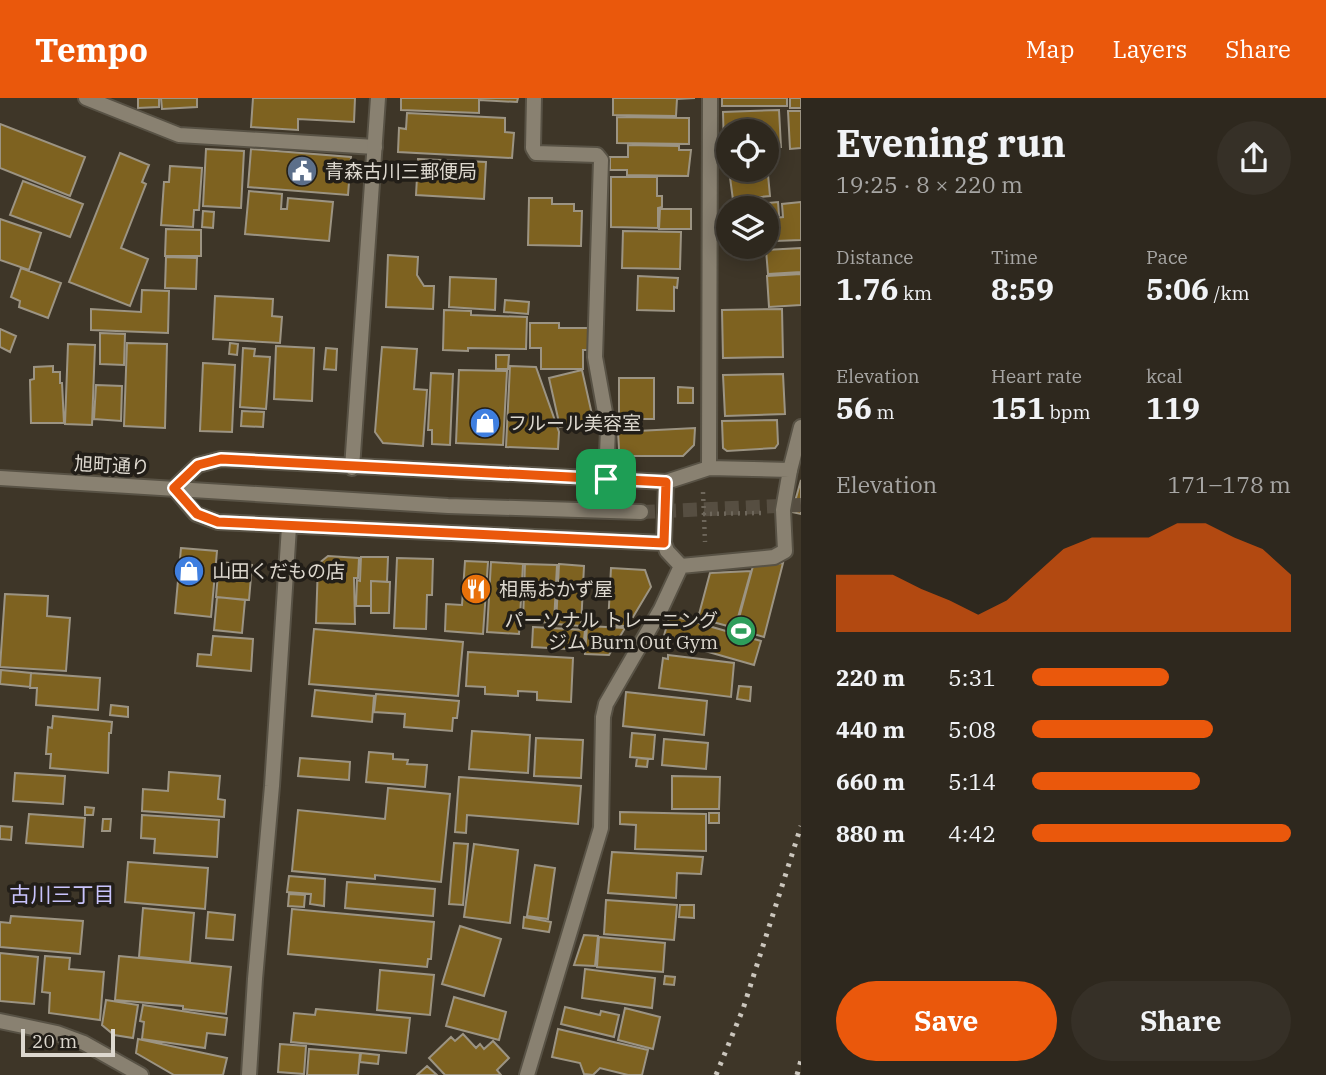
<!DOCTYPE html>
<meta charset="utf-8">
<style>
:root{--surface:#2e281e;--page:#363027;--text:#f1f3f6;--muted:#a7a6a4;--line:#49443c;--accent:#ea580c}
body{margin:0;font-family:"IBM Plex Serif","Noto Sans JP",serif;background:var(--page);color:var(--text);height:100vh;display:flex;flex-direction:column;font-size:26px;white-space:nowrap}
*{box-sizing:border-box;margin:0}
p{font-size:23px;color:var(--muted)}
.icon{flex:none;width:38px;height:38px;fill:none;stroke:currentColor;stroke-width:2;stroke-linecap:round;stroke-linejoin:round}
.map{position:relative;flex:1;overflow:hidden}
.panel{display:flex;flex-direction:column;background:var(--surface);width:525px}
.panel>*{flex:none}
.buttons{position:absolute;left:716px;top:21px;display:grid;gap:14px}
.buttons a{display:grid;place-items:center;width:63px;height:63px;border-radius:50%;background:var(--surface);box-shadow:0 4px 18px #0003,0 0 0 2px var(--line);font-size:35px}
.scale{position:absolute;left:21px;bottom:18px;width:94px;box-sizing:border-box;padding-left:7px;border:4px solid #ddd8cf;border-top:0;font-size:19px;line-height:24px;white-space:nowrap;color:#ddd8cf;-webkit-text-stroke:5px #221e18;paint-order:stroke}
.pin{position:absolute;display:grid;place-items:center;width:60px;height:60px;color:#fff;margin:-30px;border-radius:14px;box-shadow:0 4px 10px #0006}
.round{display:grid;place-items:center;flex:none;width:74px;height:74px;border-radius:37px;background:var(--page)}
.head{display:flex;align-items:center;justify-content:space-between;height:119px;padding:0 35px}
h1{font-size:38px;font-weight:800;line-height:52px}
.figures{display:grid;grid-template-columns:repeat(3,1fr);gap:10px;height:119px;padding:7px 35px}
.figures div{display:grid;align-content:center}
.figures b{font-size:30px;font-weight:800}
.figures small{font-size:19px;font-weight:400}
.figures p{font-size:19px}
.chart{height:196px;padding:14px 35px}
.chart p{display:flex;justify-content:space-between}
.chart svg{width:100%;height:126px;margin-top:7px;fill:var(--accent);opacity:.7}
.button{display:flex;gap:14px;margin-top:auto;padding:14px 35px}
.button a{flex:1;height:80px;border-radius:42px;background:var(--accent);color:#fff;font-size:28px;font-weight:800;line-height:80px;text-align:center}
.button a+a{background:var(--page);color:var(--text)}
ul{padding:0 35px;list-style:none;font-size:23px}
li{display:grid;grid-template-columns:112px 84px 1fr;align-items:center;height:52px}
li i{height:18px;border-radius:9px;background:var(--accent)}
header{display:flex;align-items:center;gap:42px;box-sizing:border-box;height:98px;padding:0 35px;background:var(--accent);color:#fff}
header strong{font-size:33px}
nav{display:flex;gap:38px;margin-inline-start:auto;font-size:24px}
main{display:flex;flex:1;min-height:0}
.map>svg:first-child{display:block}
.building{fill:#7e6220;stroke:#9c9483;stroke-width:2}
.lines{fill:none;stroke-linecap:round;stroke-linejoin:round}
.tertiary-tunnel{stroke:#564e41;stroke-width:14;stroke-dasharray:14 7;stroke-linecap:butt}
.service-casing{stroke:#585245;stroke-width:18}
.minor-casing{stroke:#585245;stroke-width:18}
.tertiary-casing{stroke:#585245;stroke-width:18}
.path{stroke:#6e675b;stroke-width:4.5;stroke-dasharray:2 5;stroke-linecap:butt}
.service{stroke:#898171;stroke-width:14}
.minor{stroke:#898171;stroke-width:14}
.tertiary{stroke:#898171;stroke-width:14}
.rail{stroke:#cbc6bd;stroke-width:5;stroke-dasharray:3.5 7;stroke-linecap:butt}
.route-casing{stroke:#fff;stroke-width:14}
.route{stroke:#ea580c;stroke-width:9}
.labels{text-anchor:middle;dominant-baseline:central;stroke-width:7;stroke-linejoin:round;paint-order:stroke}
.poi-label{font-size:19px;fill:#ddd8cf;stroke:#221e18;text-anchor:start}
.street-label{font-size:19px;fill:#ddd8cf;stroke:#221e18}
.neighbourhood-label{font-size:21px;fill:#c9c4fd;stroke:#221e18}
</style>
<header>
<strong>Tempo</strong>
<nav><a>Map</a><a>Layers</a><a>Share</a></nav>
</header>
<main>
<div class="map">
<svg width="801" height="977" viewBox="0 0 801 977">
<rect width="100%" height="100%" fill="#3e3628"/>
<path class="building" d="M138,0H159V9L138,10Z
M161,0H197V9L162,11Z
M253,0H355L354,24L298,21V32L251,29Z
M401,0H518L517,4L479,2V15L401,12Z
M613,0H695L677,1L676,18L613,17Z
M722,0H787V8H722Z
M790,0H801V10H790Z
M779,12L781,49H766V33H728V51H724L723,14Z
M788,13H801V50L790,51Z
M407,15L505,20V34L514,35L512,60L398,54L399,30L406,31Z
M617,19L689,20V46L617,45Z
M0,26L85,59L70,98L0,70Z
M628,47L679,48V52H691L688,78L627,77V72H610V59H628Z
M206,51L244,53L241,110L203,108Z
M251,51L351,59L348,97L248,89Z
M120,55L149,67L142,84L146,86L121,150L148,161L130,208L69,184Z
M773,55L774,65L767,66L770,98L733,102L729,72H766V56Z
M418,61L486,64L484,101L416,97Z
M170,68L202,70L199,112H194L193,129L161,127L164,84H169Z
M611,79H657V98H662V109L658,110V130L611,129Z
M23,83L83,106L70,139L10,117Z
M249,93L282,96L281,111H287L288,100L333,104L329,143L245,136Z
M529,100H552V106H574V113H582L581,148L528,147Z
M778,104L779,117L766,118V110H728L727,149L724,109Z
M801,104V142L775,143L774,120L783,119L782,106Z
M660,111H691V131H659Z
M203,113L214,114L213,130L202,129Z
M0,121L41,135L29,172L0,162Z
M166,131L201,132V158H165Z
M623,133L681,134L680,171L622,170Z
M801,150V174L768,176L766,152Z
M388,157L418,159L417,177L424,188H434L433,211L386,209Z
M166,159L197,160L196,191L165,190Z
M21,170L61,185L48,220L19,209L20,203L11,199Z
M801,176V207L769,209L767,178Z
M638,178L678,180L677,190L674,189V213L637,212Z
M450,179L496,181L495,212L449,209Z
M142,192L169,193L168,235L91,232V211L141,214Z
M215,198L273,201L272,218L282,219L280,245L213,241Z
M505,202L529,204L528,216L504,214Z
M782,211L783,259L723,260L722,212Z
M444,212L471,213V217L527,219L526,251L468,250V253L443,252Z
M530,225H559V230H588V252H583V271H541V250H530Z
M0,231L16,238L10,254L0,249Z
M100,235L125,236L124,267L100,266Z
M127,245L167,246L165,330L124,328Z
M230,245L238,246L237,257L229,256Z
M68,246L95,247L92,327L65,326Z
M276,248L314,250L312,303L274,301Z
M382,249L417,251L414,291L427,292L423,348L383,345L375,334Z
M243,250L255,251L254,258L270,259L266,311L240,309Z
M326,250L337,251L336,272L324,271Z
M496,257H509L508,271H496Z
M203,265L235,267L232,334L200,333Z
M53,268V274H60V285H62L64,325H31L30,282L34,281V269Z
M510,268L536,269L559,334L558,351L506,349Z
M459,272L507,273L503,347L456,345Z
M582,272L593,321L560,329L549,280Z
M431,275L453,276L450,347L432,346V332H428Z
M783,276L785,316L725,318L723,277Z
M619,280H654V321H619Z
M96,287L122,288L121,323L94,321Z
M678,289L693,290V305H678Z
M242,313L264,314L263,329L241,328Z
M777,322L778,346L775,350L727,353L723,350L722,323Z
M695,330L694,347L683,358H629L619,351L618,334Z
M801,382V416L792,414Z
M181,450L217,453L211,519L175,515Z
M328,458L359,460L358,480H354L355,526L316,525L318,466Z
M361,459H388L387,484L371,483V508H356L357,482L360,483Z
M397,460L433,461L432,497H427L426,531L394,530Z
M465,463L488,464L483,536L445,533L446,506L462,507Z
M219,464L252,467L249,502L216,499Z
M491,464L523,466L519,536L487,534Z
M783,465L764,539L736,531L753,468Z
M525,466L557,467L554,525L523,523Z
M559,466L584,468L581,528L556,526Z
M611,470L645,472L651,489L633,519H625V528L608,527Z
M751,473L735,530L698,520L710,475Z
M371,483L390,484L389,515H371Z
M5,496L48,498L47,518L70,520L66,573L0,569Z
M217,499L245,502L242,535L214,532Z
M670,517L761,543L754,567L663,541Z
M587,528L625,530L609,557L585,556Z
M533,529L585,532L583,552L532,549Z
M314,531L463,544L458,598L309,586Z
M213,538L253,541L251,573L197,568L198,556L211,557Z
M468,554L573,560L571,604L537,602V594L518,593V598L485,596V589L466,588Z
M668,557L734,565L731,599L659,590L663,560L668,561Z
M1,572L31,575L30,589L0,586Z
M31,575L100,580L98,612L36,607L37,590H30Z
M739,588L751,589L750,603L737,601Z
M315,592L374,598L372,624L312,618Z
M626,594L707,603L704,637L623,628Z
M376,596L459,603L457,620H453L452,633L404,629L405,616L374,614Z
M111,607L128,609V619L110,617Z
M53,618L112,624L111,635H109L108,675L50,670L51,656H46L48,629L52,630Z
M472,633L530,637L528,675L469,671Z
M632,635L655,637L653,661L630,659Z
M536,640L583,642L581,680L534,678Z
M664,641L708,645L706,671L662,667Z
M369,654L393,656V661L408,662L407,666L427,667L425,689L366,684Z
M300,660L350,664L349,682L298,678Z
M637,660L648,661L647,669L636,668Z
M169,674L220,678L218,701L225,702L224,719L142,713L143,691L168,693Z
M15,675L65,678L63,706L13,703Z
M672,678L720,679L719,711H672Z
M459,679L581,688L578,726L467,717L466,735L455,734Z
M388,690L450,696L441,784L375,777V781L292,773L298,712L385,721Z
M85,709L94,710L93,717H85Z
M620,714L706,716V753L635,751L636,727L620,726Z
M709,715H719V725H709Z
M29,716L85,720L83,749L26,745Z
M142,717L219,722L217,759L154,755L155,741L141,740Z
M103,721H111L110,733H102Z
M0,728L12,729L11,742L0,741Z
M454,745L468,746L463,807L449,806Z
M474,746L518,752L510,825L464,819Z
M612,754L703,759L701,776L677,775L676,800L608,795Z
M128,764L208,770L205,811L125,804Z
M535,767L555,770L548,821L527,818Z
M289,778L325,781L324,808L310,806L311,796L287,794Z
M347,784L435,791L433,818L345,810Z
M289,796L305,797L304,809L288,808Z
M606,802L677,807L674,842L604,836Z
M680,807H694V820L679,819Z
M143,810L194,815L190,864L139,859Z
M292,811L434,824L431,861H428L427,869L288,856Z
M208,814L235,817L233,842L206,840Z
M11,818L83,823L80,856L0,849V824L10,825Z
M524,819L551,824L549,834L523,830Z
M460,828L501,841L484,898L442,886Z
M584,837L598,838L595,868L574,867Z
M599,839L665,845L663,874L597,869Z
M0,855L38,859L34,906L0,903Z
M45,858L70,860L69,871L104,874L100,922L49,915L50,895L42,894Z
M119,858L231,869L226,916L183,911V908L115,902Z
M585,871L655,880L652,910L582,900Z
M380,872L434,877L430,917L377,912Z
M665,878L675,879L674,887L664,886Z
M454,899L506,914L499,942L446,928Z
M106,902L138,907L133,940L114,937L102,927Z
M143,907L227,920L225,937L207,935L205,950L142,941L144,924L140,923Z
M565,909L600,917L601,913L619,917L614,939L561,926Z
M625,910L660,919L653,951L618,942Z
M316,911L410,920L406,955L291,944L294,915L315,917Z
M558,931L648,952L642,977H628L600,970L593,977L584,976L580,965L552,959Z
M463,936L476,950L480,946L484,951L493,943L509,960L497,972L501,977H445L429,960L451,939L455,943Z
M138,941L227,960L223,977H174L136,955Z
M280,946L306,948L304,976L278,974Z
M309,951L360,955L358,977H307Z
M361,955L379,957L378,966L360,964Z
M427,968L437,977H417Z"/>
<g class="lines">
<path class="tertiary-tunnel" d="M641,414L801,407"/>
<g class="service-casing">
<path id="service" d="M86,0L179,37L375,49
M534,0L533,50L536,55L597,57L601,62L595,259L608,331L606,381
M790,372L801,329"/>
</g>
<g class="minor-casing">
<path id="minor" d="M352,370L378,0
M709,370L710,0
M664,445L218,424L196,416L174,390L198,367L221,361L666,384L709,370L790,372L783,412L785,453L774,459L681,468
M0,923L57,935L84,945L141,977
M249,977L255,881L272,688L289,429
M527,977L601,730L603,619L606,606L661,511L681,468L667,453L664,445L666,384"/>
</g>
<g class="tertiary-casing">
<path id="tertiary" d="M0,380L448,408L641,414"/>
</g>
<path class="path" d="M703,394L705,444
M703,416L761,415"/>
<use href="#service" class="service"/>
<use href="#minor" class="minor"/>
<use href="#tertiary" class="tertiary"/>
<path class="rail" d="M716,977L743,911L801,728
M797,977L801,962"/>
</g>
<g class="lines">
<g class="route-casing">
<path id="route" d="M221,361L666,384L664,445L218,424L197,416L174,390L198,367Z"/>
</g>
<use href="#route" class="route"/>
</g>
<defs>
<g id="civic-disc" transform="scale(1.575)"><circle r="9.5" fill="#5c6f8a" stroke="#221e18"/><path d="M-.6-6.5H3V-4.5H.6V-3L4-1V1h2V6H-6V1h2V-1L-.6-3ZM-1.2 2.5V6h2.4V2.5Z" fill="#fff"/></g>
<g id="shop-disc" transform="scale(1.575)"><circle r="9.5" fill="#3f7fe0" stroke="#221e18"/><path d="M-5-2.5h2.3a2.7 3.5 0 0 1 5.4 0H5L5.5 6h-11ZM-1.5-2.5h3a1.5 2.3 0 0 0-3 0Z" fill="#fff"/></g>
<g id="restaurant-disc" transform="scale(1.575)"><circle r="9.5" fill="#e8710a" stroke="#221e18"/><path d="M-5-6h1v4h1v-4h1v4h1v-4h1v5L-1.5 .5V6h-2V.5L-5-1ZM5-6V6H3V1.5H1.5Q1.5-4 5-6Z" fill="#fff"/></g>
<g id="stadium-disc" transform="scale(1.575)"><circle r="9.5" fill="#2e9e5b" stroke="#221e18"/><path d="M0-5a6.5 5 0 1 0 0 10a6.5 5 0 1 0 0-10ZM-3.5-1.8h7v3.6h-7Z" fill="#fff"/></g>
</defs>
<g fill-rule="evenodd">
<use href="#civic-disc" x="302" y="73"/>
<use href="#shop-disc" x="485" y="325"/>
<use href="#shop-disc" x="189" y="473"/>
<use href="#restaurant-disc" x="476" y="491"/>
<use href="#stadium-disc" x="741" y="533"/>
</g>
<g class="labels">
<g class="poi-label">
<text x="325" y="73">青森古川三郵便局</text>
<text x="508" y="325">フルール美容室</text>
<text x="212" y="473">山田くだもの店</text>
<text x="499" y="491">相馬おかず屋</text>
<text x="718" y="522" text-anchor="end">パーソナル トレーニング<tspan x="718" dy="22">ジム Burn Out Gym</tspan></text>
</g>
<g class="street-label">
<text transform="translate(112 367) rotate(3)">旭町通り</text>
</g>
<g class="neighbourhood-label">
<text x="62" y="796">古川三丁目</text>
</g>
</g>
</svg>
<div class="buttons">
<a><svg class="icon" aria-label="locate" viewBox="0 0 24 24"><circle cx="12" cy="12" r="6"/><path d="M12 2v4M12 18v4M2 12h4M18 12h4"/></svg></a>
<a><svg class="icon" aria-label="layers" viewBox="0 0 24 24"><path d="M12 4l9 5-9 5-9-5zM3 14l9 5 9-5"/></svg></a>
</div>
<div class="scale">20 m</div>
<div class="pin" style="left:606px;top:381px;background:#1e9e55"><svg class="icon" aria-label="arrive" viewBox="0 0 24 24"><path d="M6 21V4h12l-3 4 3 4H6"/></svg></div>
</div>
<section class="panel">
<div class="head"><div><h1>Evening run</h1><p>19:25 · 8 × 220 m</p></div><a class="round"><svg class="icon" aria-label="share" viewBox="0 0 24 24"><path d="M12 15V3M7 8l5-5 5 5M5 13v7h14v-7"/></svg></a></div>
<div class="figures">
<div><p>Distance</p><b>1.76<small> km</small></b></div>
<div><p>Time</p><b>8:59</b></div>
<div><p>Pace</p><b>5:06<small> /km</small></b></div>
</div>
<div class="figures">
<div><p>Elevation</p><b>56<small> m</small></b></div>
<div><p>Heart rate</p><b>151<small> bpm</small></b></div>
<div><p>kcal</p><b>119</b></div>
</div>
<div class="chart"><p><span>Elevation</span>171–178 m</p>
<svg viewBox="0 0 160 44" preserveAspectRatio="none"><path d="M0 44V24L10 24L20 24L30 29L40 33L50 38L60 33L70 24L80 15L90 11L100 11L110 11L120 6L130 6L140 11L150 15L160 24V44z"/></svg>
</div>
<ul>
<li><b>220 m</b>5:31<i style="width:53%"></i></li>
<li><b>440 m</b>5:08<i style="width:70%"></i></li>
<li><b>660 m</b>5:14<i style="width:65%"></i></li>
<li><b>880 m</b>4:42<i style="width:100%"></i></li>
</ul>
<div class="button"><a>Save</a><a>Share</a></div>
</section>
</main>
